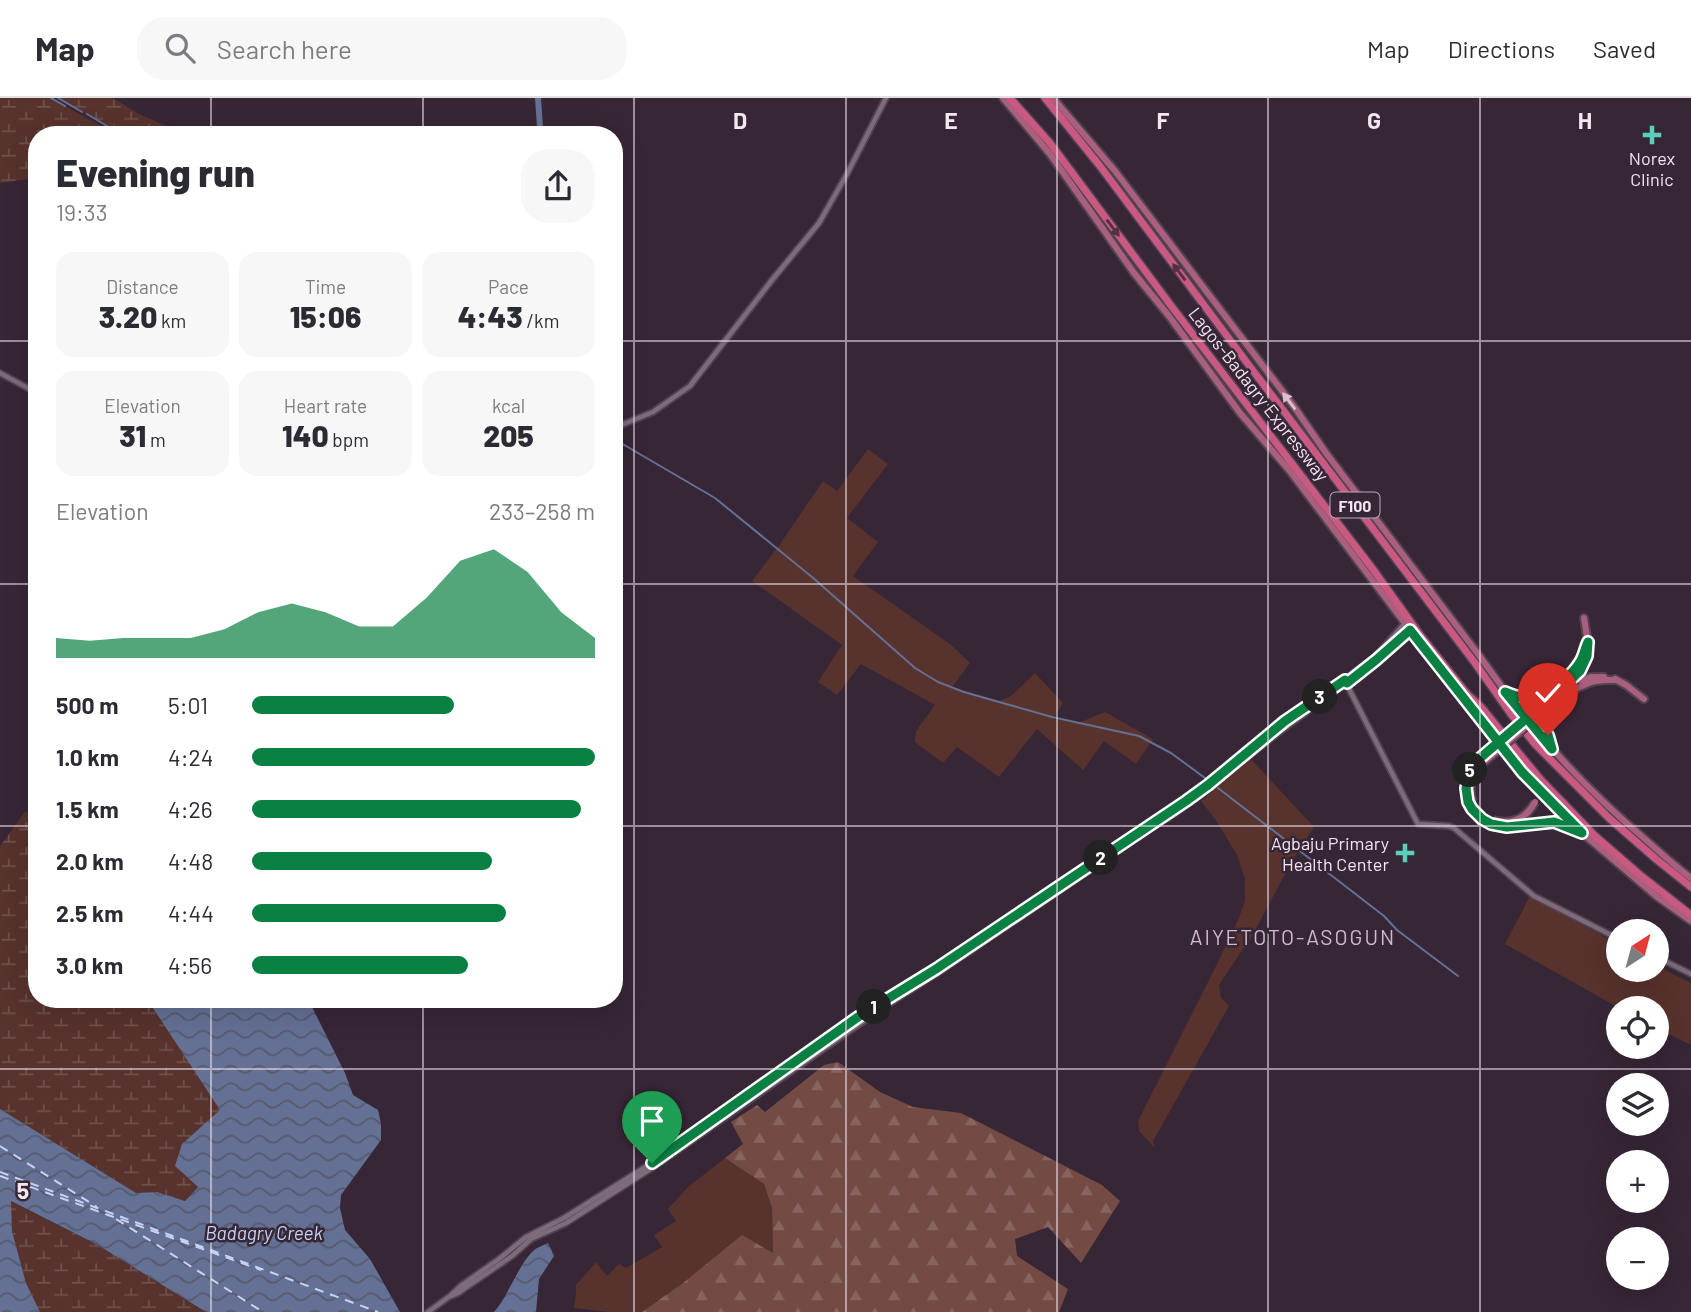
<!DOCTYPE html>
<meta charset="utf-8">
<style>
:root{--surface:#fff;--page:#f7f7f7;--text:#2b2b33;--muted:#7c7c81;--line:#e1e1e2;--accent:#0b8043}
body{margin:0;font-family:Barlow,sans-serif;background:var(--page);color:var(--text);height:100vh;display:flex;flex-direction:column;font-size:26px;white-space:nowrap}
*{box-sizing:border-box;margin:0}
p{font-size:23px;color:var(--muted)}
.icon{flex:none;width:38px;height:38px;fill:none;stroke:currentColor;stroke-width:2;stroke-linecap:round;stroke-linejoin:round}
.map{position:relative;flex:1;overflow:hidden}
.panel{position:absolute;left:28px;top:28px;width:595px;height:882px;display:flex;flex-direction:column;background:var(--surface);border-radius:28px;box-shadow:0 7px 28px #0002}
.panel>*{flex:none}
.needle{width:46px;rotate:36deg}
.fabs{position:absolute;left:1606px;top:821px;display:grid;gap:14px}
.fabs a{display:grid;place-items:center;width:63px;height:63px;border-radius:50%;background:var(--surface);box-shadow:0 7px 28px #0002;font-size:35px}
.pin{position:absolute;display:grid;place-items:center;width:60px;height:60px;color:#fff;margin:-72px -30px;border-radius:50% 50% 50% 0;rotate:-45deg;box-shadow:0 0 7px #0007}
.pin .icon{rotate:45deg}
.km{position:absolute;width:35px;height:35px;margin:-18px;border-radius:50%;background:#222;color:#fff;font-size:19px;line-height:35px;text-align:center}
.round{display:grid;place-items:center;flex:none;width:74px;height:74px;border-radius:28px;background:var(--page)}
.headline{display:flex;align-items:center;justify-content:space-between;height:119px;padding:0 28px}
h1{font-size:38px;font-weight:800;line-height:52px}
.figures{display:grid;grid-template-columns:repeat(3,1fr);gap:10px;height:119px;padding:7px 28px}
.figures div{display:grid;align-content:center;border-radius:18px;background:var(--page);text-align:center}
.figures b{font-size:30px;font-weight:800}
.figures small{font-size:19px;font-weight:400}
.figures p{font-size:19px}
.chart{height:196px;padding:14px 28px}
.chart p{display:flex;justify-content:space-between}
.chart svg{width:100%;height:126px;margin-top:7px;fill:var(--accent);opacity:.7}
ul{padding:0 28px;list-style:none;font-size:23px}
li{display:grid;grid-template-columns:112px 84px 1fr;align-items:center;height:52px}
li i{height:18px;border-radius:9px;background:var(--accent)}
header{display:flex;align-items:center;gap:42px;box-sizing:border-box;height:98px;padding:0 35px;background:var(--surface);border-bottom:2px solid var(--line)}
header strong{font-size:33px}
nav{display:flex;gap:38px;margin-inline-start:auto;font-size:24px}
.search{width:490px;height:63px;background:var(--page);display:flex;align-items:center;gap:18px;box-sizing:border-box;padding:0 24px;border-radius:28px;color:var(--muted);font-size:26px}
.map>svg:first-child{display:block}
.green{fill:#58322d}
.forest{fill:url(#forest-firs)}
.wetland{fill:url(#wetland-marsh)}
.water{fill:url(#water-waves)}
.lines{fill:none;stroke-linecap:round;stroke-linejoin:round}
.stream{stroke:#647094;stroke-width:2}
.river{stroke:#647094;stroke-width:6}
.ferry{stroke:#c5d2f6;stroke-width:2;stroke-dasharray:9 7;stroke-linecap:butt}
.secondary-casing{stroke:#514350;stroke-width:8}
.primary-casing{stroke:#514350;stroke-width:10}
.highway-casing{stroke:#514350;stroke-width:10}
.secondary{stroke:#7d6a7b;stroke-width:4.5}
.primary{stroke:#ab5f7f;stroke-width:6}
.highway{stroke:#c95882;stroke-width:7}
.primary-bridge-casing{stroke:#514350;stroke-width:10;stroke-linecap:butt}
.primary-bridge{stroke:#ab5f7f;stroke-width:6}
.oneway{fill:#543045}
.oneway2{fill:#ddbecf}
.route-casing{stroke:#fff;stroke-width:14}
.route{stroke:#0b8043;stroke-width:9}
.grid{fill:none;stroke:#f3e7f1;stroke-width:2;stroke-opacity:0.55}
.poi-dot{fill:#5bcebc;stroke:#372636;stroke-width:2.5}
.labels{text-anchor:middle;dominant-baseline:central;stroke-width:5;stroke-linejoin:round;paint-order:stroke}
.shield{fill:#372636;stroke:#bbadb9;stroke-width:2}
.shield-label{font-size:16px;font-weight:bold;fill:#f3e7f1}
.poi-label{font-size:18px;fill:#f3e7f1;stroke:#372636}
.street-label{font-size:18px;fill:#f3e7f1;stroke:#372636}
.water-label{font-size:19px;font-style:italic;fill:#c5d2f6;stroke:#372636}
.quarter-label{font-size:21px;letter-spacing:2px;fill:#d0bace;stroke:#372636}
.grid-label{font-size:23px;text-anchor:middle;font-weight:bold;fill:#f3e7f1;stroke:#372636;stroke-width:5;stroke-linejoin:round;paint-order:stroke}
</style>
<header>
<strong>Map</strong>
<div class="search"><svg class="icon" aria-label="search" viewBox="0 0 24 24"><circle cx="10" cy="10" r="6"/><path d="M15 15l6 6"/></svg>Search here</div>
<nav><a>Map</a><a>Directions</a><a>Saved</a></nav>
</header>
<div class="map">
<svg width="1691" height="1214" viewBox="0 0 1691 1214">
<defs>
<pattern id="forest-firs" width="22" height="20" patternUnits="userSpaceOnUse" patternTransform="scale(1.75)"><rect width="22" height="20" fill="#734a44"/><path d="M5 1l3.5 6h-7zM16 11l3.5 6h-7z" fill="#87645f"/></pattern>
<pattern id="wetland-marsh" width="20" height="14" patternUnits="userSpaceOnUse" patternTransform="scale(1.75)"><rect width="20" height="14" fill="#58322d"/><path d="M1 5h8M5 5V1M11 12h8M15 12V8" fill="none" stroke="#70504c"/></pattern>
<pattern id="water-waves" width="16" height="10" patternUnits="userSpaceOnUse" patternTransform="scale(1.75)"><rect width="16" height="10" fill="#647094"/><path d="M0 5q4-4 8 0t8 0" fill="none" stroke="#565a6e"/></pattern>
</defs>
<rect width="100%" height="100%" fill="#372636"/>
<path class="green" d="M868,351L888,366L847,420L878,444L853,478L950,546L970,565L952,589L998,603L1011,598L1035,575L1063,605L1053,621L1078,625L1105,614L1153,641L1136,666L1104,643L1083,672L1037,631L999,679L957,649L943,665L915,644L916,633L935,607L861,566L837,597L818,584L842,547L752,483L780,446L823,383L837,393Z
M1250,660L1314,729L1291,765L1253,836L1219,887L1221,900L1229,908L1153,1043L1155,1050L1139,1033L1138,1023L1217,866L1239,820L1245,802V781L1237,757L1217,724L1201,703Z
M1530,798L1619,847V872H1657V868L1691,885V947L1657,930V910H1619L1505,846Z
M725,1060L764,1086L772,1110L773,1155L683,1185L642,1214H608L574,1210L576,1196V1187L596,1164L607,1178L619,1166L626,1170L662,1149L654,1137L676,1123L668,1111L687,1090Z"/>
<path class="forest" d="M838,964L880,994L913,1009L961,1015L1102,1087L1120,1103L1081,1165L1048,1129L1015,1141L1017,1158L1068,1191L1059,1214H642L683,1185L742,1137L773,1155L772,1110L764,1086L725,1060L743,1046L731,1024L757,1007L765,1014L824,967Z"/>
<path class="wetland" d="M0,0H51L117,37H37V80L0,85Z
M58,0H113L139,16L186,37H122Z
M25,714L37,716V901H147L220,1012L198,1088L185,1103L157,1094L136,1095L0,1011V748Z
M10,1103L96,1146L206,1214H40L26,1185L12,1133Z"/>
<path class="water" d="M147,901H308L345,975L353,997L378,1012L381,1026V1042L341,1097L340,1110L345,1132L370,1161L400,1214H206L96,1146L11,1103L12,1133L26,1185L40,1214H0V1011L136,1095L157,1094L185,1103L198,1089L175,1068L182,1046L220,1012Z
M548,1145L554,1158L539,1181L536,1214H494C509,1198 520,1161 537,1150C541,1148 544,1147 548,1145Z"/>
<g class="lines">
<path class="stream" d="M51,0L65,8
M58,0L82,14
M87,16L122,37
M614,341L715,400L812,479L915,570L938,584L964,594L1052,619L1139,638L1171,655L1205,680
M1218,690L1384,818L1397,832L1458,878"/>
<path class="river" d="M538,0L540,29L539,37"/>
<path class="ferry" d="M0,1048L97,1109
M0,1074L378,1214
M0,1078L261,1172
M116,1121L263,1214"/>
<g class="secondary-casing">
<path id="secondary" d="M0,275L37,295
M614,330L653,314L690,288L772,182L819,125L847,76L886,0
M1345,583L1418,726L1449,728L1454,730L1534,798L1619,841
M1166,721C1202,698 1232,671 1265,645C1314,607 1365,574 1410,532
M1657,859L1691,876
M451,1198L458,1195L512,1158L531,1141L566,1125L655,1068L884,909L939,874L1106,761
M428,1214L450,1198L462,1187L499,1161L526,1139L564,1120L652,1065L858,919L936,871L1186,703L1208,687L1285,623L1344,582L1375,559L1405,525"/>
</g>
<g class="primary-casing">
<path id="primary" d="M1003,0L1050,56L1134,175L1169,218L1240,315L1289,372L1410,532L1522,674L1582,735L1656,798L1691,823
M1053,0L1115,73L1295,310L1326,355L1481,560C1528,628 1583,689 1646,742C1661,755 1675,768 1691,780
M1584,520L1588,545
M1615,581L1626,587L1644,601
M1581,583L1591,579H1604
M1562,590L1580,573L1588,556
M1507,595C1531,605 1545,598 1564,582C1570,577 1576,572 1580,565C1583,558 1585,551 1588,544
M1551,648C1543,620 1563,594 1589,585C1598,581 1608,582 1617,582
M1548,724L1558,725L1576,732"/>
</g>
<g class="highway-casing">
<path id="highway" d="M1010,0L1050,45L1172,209L1372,470L1420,537L1467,596L1481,609L1540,681L1595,738L1640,777L1691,817
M1045,0L1100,68L1251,270L1475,565L1511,616L1535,646L1609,720L1656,761L1691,789"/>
</g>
<use href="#secondary" class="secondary"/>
<use href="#primary" class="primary"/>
<use href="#highway" class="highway"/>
<g class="primary-bridge-casing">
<path id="primary-bridge" d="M1473,704C1468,692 1471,681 1477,670L1566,595
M1493,722C1512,727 1526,721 1535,704
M1548,724C1533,725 1514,730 1499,728C1464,723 1457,685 1479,661L1562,590"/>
</g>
<use href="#primary-bridge" class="primary-bridge"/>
</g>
<defs><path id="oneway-solid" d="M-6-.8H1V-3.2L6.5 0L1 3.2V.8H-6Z" transform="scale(1.75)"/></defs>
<g class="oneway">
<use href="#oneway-solid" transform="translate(1113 130) rotate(53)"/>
<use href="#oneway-solid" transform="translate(1179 174) rotate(-127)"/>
</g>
<use class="oneway2" href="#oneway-solid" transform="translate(1289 303) rotate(-127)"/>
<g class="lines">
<g class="route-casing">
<path id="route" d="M652,1065L858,919L936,871L1186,703L1208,687L1285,623L1345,582L1347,585L1376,562L1410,532L1522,674L1582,735L1554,724L1507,729L1491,726L1482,721L1472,711L1468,704L1466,690L1470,673L1479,661L1562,590L1580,573L1587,558L1588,544C1585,550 1584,558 1580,564C1575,573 1568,579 1561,585C1542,601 1528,604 1505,594L1552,651L1548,637"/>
</g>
<use href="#route" class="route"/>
</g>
<path class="grid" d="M211,0V37M423,0V37M634,0V1214M846,0V1214M1057,0V1214M1268,0V1214M1480,0V1214M0,243H37M614,243H1691M0,486H37M614,486H1691M0,728H37M614,728H1691M211,901V1214M423,901V1214M0,971H1691"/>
<g class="poi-dot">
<path d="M1648.5 26.5h7v7h7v7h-7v7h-7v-7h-7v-7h7z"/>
<path d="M1401.5 744.5h7v7h7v7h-7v7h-7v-7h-7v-7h7z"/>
</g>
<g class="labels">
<rect class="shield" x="1330.5" y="394.5" width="49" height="25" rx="5"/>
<g class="shield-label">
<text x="1355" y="407">F100</text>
</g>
<g class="poi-label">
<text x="1652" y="60">Norex<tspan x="1652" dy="21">Clinic</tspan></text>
<text x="1389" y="745" text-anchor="end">Agbaju Primary<tspan x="1389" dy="21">Health Center</tspan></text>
</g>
<g class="street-label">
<text transform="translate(1259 296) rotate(52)">Lagos-Badagry Expressway</text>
</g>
<g class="water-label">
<text x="264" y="1134">Badagry Creek</text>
</g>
<g class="quarter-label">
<text x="1293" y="838">AIYETOTO-ASOGUN</text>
</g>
</g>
<g class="grid-label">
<text x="740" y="31">D</text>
<text x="951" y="31">E</text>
<text x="1163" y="31">F</text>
<text x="1374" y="31">G</text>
<text x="1585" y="31">H</text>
<text x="23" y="1101">5</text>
</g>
</svg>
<div class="fabs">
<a><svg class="needle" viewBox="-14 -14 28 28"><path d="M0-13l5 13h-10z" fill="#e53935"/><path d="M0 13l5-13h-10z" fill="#7c7c81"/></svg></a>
<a><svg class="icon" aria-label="locate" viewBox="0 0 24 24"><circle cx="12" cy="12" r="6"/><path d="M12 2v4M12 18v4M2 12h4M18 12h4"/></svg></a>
<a><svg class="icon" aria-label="layers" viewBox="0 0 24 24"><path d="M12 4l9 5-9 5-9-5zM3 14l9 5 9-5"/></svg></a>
<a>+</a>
<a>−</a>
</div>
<div class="pin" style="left:652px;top:1065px;background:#1e9e55"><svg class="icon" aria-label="arrive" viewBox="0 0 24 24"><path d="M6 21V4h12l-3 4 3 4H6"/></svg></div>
<div class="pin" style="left:1548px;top:637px;background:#d93025"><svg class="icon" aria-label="check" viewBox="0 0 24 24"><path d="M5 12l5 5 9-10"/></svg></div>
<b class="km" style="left:874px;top:909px">1</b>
<b class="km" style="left:1101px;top:760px">2</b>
<b class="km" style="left:1320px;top:599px">3</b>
<b class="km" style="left:1470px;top:672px">5</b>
<section class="panel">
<div class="headline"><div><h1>Evening run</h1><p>19:33</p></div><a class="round"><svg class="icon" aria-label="share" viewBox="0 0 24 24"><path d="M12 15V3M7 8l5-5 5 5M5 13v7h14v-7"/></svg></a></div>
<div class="figures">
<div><p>Distance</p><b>3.20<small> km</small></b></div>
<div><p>Time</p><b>15:06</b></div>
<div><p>Pace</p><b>4:43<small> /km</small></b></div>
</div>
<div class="figures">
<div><p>Elevation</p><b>31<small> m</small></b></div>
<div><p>Heart rate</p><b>140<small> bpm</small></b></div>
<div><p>kcal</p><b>205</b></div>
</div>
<div class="chart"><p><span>Elevation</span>233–258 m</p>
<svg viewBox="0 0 160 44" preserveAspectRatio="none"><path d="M0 44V37L10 38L20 37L30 37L40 37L50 34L60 28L70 25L80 28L90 33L100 33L110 23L120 10L130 6L140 14L150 28L160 37V44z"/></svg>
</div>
<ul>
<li><b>500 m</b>5:01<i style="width:59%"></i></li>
<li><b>1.0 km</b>4:24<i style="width:100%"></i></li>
<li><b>1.5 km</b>4:26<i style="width:96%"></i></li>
<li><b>2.0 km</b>4:48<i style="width:70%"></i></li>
<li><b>2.5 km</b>4:44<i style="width:74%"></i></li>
<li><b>3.0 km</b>4:56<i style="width:63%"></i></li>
</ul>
</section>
</div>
